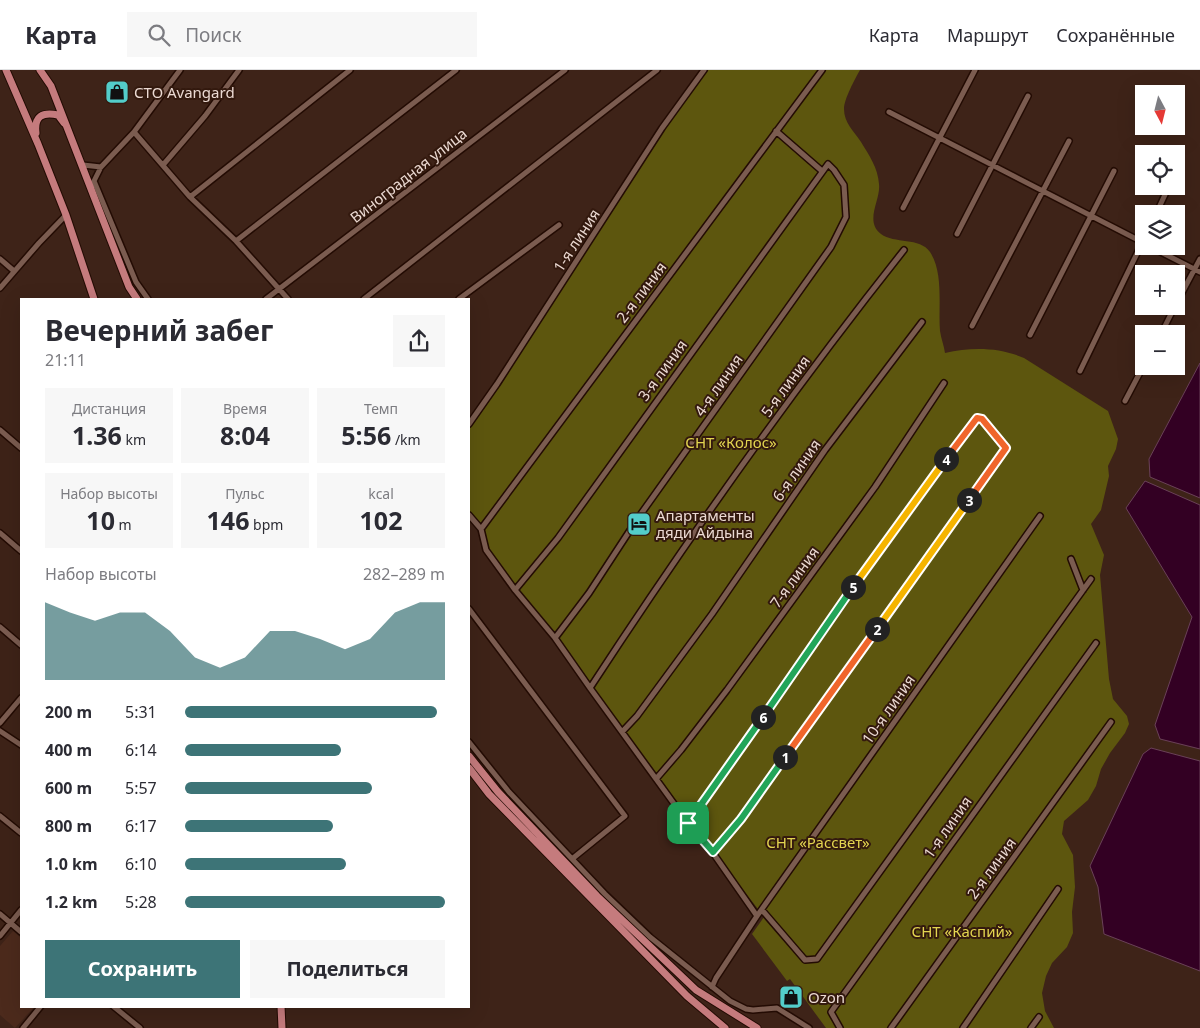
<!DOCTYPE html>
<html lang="ru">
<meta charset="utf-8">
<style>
:root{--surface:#fff;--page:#f7f7f7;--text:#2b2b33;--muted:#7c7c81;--line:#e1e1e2;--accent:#3d7477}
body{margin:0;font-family:"Noto Sans",sans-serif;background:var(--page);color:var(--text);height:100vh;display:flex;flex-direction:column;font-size:19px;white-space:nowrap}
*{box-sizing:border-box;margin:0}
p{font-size:16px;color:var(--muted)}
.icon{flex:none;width:28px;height:28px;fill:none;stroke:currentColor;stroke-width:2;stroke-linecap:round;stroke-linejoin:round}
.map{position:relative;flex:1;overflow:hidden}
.side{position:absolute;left:20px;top:228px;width:450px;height:710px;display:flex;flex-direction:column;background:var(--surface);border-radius:0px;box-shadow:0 5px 20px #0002}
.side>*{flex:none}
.needle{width:32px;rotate:173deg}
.buttons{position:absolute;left:1135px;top:15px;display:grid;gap:10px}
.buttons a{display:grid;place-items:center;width:50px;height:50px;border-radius:0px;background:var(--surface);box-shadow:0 5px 20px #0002;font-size:25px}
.pin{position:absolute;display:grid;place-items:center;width:42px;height:42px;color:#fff;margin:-21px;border-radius:10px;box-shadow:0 2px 8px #0006}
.km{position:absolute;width:25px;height:25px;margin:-12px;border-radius:50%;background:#222;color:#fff;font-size:14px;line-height:25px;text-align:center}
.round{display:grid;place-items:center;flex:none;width:52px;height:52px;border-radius:0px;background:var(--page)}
.head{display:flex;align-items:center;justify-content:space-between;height:85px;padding:0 25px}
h1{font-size:28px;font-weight:700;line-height:38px}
.figures{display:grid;grid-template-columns:repeat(3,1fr);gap:8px;height:85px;padding:5px 25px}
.figures div{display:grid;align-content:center;border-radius:0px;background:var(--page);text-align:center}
.figures b{font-size:25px;font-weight:700}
.figures small{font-size:14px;font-weight:400}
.figures p{font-size:14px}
.chart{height:140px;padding:10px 25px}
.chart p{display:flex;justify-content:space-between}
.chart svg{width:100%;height:90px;margin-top:5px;fill:var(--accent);opacity:.7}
.primary-button{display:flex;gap:10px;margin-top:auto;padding:10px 25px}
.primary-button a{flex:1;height:58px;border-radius:0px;background:var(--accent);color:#fff;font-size:20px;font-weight:700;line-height:58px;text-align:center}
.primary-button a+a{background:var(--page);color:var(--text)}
ul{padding:0 25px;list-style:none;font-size:16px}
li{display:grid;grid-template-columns:80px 60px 1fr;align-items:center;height:38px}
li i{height:12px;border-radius:6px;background:var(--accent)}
header{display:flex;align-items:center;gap:30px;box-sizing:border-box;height:70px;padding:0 25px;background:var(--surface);border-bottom:1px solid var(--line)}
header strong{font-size:24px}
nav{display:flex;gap:28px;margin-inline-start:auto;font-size:18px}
.search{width:350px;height:45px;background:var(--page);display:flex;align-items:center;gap:12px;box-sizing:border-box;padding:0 18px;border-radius:0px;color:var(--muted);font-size:19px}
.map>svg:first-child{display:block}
.built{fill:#4c2a1c}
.green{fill:#5d560e}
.water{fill:#330023;stroke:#6a4158}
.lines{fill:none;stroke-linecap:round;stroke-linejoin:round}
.minor-casing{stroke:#230b03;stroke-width:8}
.major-casing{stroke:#230b03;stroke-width:9}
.minor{stroke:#7b5c50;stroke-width:5}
.major{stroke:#c57b7d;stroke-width:7}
.split-1-casing{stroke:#fff;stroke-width:10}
.split-2-casing{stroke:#fff;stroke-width:10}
.split-3-casing{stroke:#fff;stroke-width:10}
.split-4-casing{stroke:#fff;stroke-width:10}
.split-5-casing{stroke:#fff;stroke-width:10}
.split-6-casing{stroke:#fff;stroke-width:10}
.split-7-casing{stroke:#fff;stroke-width:10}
.split-1{stroke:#22a559;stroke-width:6}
.split-2{stroke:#f0652b;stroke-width:6}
.split-3{stroke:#f5b400;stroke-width:6}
.split-4{stroke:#f0652b;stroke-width:6}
.split-5{stroke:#f5b400;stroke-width:6}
.split-6{stroke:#22a559;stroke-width:6}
.split-7{stroke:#22a559;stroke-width:6}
.labels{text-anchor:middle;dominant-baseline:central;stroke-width:4;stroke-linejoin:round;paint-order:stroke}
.poi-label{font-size:15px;fill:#ebd9d2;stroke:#33190e;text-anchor:start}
.street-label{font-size:15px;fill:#ebd9d2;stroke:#33190e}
.park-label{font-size:15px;fill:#e3d550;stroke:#33190e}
</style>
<header>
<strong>Карта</strong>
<div class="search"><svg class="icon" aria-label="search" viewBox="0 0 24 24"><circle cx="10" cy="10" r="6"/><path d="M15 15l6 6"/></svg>Поиск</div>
<nav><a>Карта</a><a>Маршрут</a><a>Сохранённые</a></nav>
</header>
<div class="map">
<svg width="1200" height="958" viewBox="0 0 1200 958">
<rect width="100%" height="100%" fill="#3e2318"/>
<path class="built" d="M13,861L21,868V936H35L15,958L0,945V876Z"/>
<path class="green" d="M701,0H860C855,9 844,29 844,39C844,53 854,61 861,72C869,85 878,98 879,114C881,130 864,151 881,164C894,174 920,167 930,182C944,203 938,238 940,261C941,268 944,276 945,283C971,277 999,277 1024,288L1108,341L1118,369L1116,379L1108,396L1109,406L1101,440L1091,454L1104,485L1100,505L1109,609L1113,629L1127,646L1129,654L1125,663L1110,683L1101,699L1096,716L1088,730L1064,751L1062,764L1073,785L1075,817L1072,842L1073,863L1067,877L1052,893L1046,906L1042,923L1045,941L1054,958H826L790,909L787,911L752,864L764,847L652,701L553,562L498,494L490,482L485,461L469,443V350Z"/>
<path class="water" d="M1200,293V428L1150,407L1149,389Z
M1145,411L1200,435V679L1160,669L1155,655L1192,547L1126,438Z
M1151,678L1200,691V901L1104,864L1098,817L1090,796L1143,684Z"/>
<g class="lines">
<g class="minor-casing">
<path id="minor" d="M889,42L1144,173
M776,61L822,101
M134,62L190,127L236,171L288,229
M83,95L101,97
M163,95L205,46L239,0
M94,111L136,212L148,229
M91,117L101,97L134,62L180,0
M190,127L350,0
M903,138L975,0
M1156,144L1169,116
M957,164L1028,26
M236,171L456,0
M1149,176L1200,202
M0,189L14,201
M0,218L39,173L66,145
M266,229L565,0
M364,229L657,0
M459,229L559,155
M1176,234L1200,189
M972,256L1069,71
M1161,264L1175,236
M1030,265L1114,101
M1080,301L1144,169
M1125,331L1144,295
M469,354L497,314L662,58L704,0
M0,360L21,378
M469,445L481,459L486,480L515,520L555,568L590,618L688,753L713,783L757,846
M481,459L822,0
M0,463L21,481
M1071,489L1083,520
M515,520L558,468L828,94L834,100L844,115L846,147L831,177L638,448L589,523L555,568
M469,539L625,746L572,789
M0,557L21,575
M590,618C688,468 792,321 904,180
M0,653L21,628
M0,661L21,675
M622,662L637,646L712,544L825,380L922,252
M469,672L509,722L605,824L650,867L730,931L746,939L753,940L777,938L809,958
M656,709L681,680L727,620L875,417L944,313
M0,746L21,763
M688,753L876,486L976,349L981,348L1006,378L741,749L713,783
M762,840L805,890L817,889L1091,509
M0,844L21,862
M0,866L21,840
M712,917L716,908L757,846L1040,446
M113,936L140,958
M23,958L41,936
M840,958L831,942L1096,573
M891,958L1111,652
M963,958L1058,819
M1031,958L1039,947"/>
</g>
<g class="major-casing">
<path id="major" d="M6,0L38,74L66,145L94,229
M40,0L51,16L129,217L137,229
M36,63C34,46 42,42 58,45L64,53
M469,686L498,722L597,826L696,920L757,958
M469,698L489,724L687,926L725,958
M281,936L282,958"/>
</g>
<use href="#minor" class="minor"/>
<use href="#major" class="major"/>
</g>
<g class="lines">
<g class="split-1-casing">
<path id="split-1" d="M688,753L713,782L741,749L785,687"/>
</g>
<g class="split-2-casing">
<path id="split-2" d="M785,687L877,559"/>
</g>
<g class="split-3-casing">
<path id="split-3" d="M877,559L969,430"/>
</g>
<g class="split-4-casing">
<path id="split-4" d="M946,389L977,348L982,349L1006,378L969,430"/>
</g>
<g class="split-5-casing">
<path id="split-5" d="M853,517L946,389"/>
</g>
<g class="split-6-casing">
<path id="split-6" d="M763,647L853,517"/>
</g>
<g class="split-7-casing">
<path id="split-7" d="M688,753L763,647"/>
</g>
<use href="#split-1" class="split-1"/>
<use href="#split-2" class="split-2"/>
<use href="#split-3" class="split-3"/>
<use href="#split-4" class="split-4"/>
<use href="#split-5" class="split-5"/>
<use href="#split-6" class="split-6"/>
<use href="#split-7" class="split-7"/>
</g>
<defs>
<g id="shop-square" transform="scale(1.25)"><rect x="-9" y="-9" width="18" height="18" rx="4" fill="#53cdca" stroke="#33190e"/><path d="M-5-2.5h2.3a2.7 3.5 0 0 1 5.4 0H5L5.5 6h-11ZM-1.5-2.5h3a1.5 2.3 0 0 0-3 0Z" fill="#111"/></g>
<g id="hotel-square" transform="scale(1.25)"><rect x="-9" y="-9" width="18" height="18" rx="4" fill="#53cdca" stroke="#33190e"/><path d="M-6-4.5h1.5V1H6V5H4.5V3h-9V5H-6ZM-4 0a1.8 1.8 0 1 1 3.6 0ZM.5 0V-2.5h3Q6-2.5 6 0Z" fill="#111"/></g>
</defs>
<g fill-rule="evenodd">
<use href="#shop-square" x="117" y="22"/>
<use href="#hotel-square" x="639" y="454"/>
<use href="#shop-square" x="791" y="927"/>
</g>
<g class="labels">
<g class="poi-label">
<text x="134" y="22">СТО Avangard</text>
<text x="656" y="445">Апартаменты<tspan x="656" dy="17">дяди Айдына</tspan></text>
<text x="808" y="927">Ozon</text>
</g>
<g class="street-label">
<text transform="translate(408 105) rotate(-38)">Виноградная улица</text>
<text transform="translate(576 170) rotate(-57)">1-я линия</text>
<text transform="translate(641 222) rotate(-53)">2-я линия</text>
<text transform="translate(662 300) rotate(-54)">3-я линия</text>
<text transform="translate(718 315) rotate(-55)">4-я линия</text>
<text transform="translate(785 316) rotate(-54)">5-я линия</text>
<text transform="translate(796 400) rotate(-55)">6-я линия</text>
<text transform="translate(794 507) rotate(-54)">7-я линия</text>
<text transform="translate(888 639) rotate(-55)">10-я линия</text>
<text transform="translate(947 757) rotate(-55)">1-я линия</text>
<text transform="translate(991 798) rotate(-54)">2-я линия</text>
</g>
<g class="park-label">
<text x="731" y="372">СНТ «Колос»</text>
<text x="818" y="772">СНТ «Рассвет»</text>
<text x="962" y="861">СНТ «Каспий»</text>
</g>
</g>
</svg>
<div class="buttons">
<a><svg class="needle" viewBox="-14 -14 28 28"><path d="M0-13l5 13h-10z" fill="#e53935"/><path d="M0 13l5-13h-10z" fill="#7c7c81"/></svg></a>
<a><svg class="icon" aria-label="locate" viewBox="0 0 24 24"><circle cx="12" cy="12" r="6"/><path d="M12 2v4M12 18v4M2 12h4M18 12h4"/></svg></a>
<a><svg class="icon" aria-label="layers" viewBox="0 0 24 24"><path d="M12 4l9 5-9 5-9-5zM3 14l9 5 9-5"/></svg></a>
<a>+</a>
<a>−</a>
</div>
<div class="pin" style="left:688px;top:753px;background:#1e9e55"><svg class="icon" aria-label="arrive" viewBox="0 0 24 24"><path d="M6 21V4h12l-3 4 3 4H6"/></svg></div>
<b class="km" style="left:785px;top:687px">1</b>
<b class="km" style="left:877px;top:559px">2</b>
<b class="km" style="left:969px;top:430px">3</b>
<b class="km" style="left:946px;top:389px">4</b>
<b class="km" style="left:853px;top:517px">5</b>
<b class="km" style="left:763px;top:647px">6</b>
<section class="side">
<div class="head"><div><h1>Вечерний забег</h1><p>21:11</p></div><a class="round"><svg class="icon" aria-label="share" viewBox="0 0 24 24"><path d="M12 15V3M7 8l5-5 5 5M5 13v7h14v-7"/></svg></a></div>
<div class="figures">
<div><p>Дистанция</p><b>1.36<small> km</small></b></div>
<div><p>Время</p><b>8:04</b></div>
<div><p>Темп</p><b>5:56<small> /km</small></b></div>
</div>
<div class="figures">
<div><p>Набор высоты</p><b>10<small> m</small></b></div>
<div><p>Пульс</p><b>146<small> bpm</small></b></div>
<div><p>kcal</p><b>102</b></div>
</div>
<div class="chart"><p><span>Набор высоты</span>282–289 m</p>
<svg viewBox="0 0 160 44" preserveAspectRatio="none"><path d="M0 44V6L10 11L20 15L30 11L40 11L50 20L60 33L70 38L80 33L90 20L100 20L110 24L120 29L130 24L140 11L150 6L160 6V44z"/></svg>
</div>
<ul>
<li><b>200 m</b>5:31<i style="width:97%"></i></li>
<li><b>400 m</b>6:14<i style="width:60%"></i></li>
<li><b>600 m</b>5:57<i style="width:72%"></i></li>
<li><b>800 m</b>6:17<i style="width:57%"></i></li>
<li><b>1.0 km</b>6:10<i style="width:62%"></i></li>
<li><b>1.2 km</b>5:28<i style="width:100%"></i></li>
</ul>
<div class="primary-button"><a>Сохранить</a><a>Поделиться</a></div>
</section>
</div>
